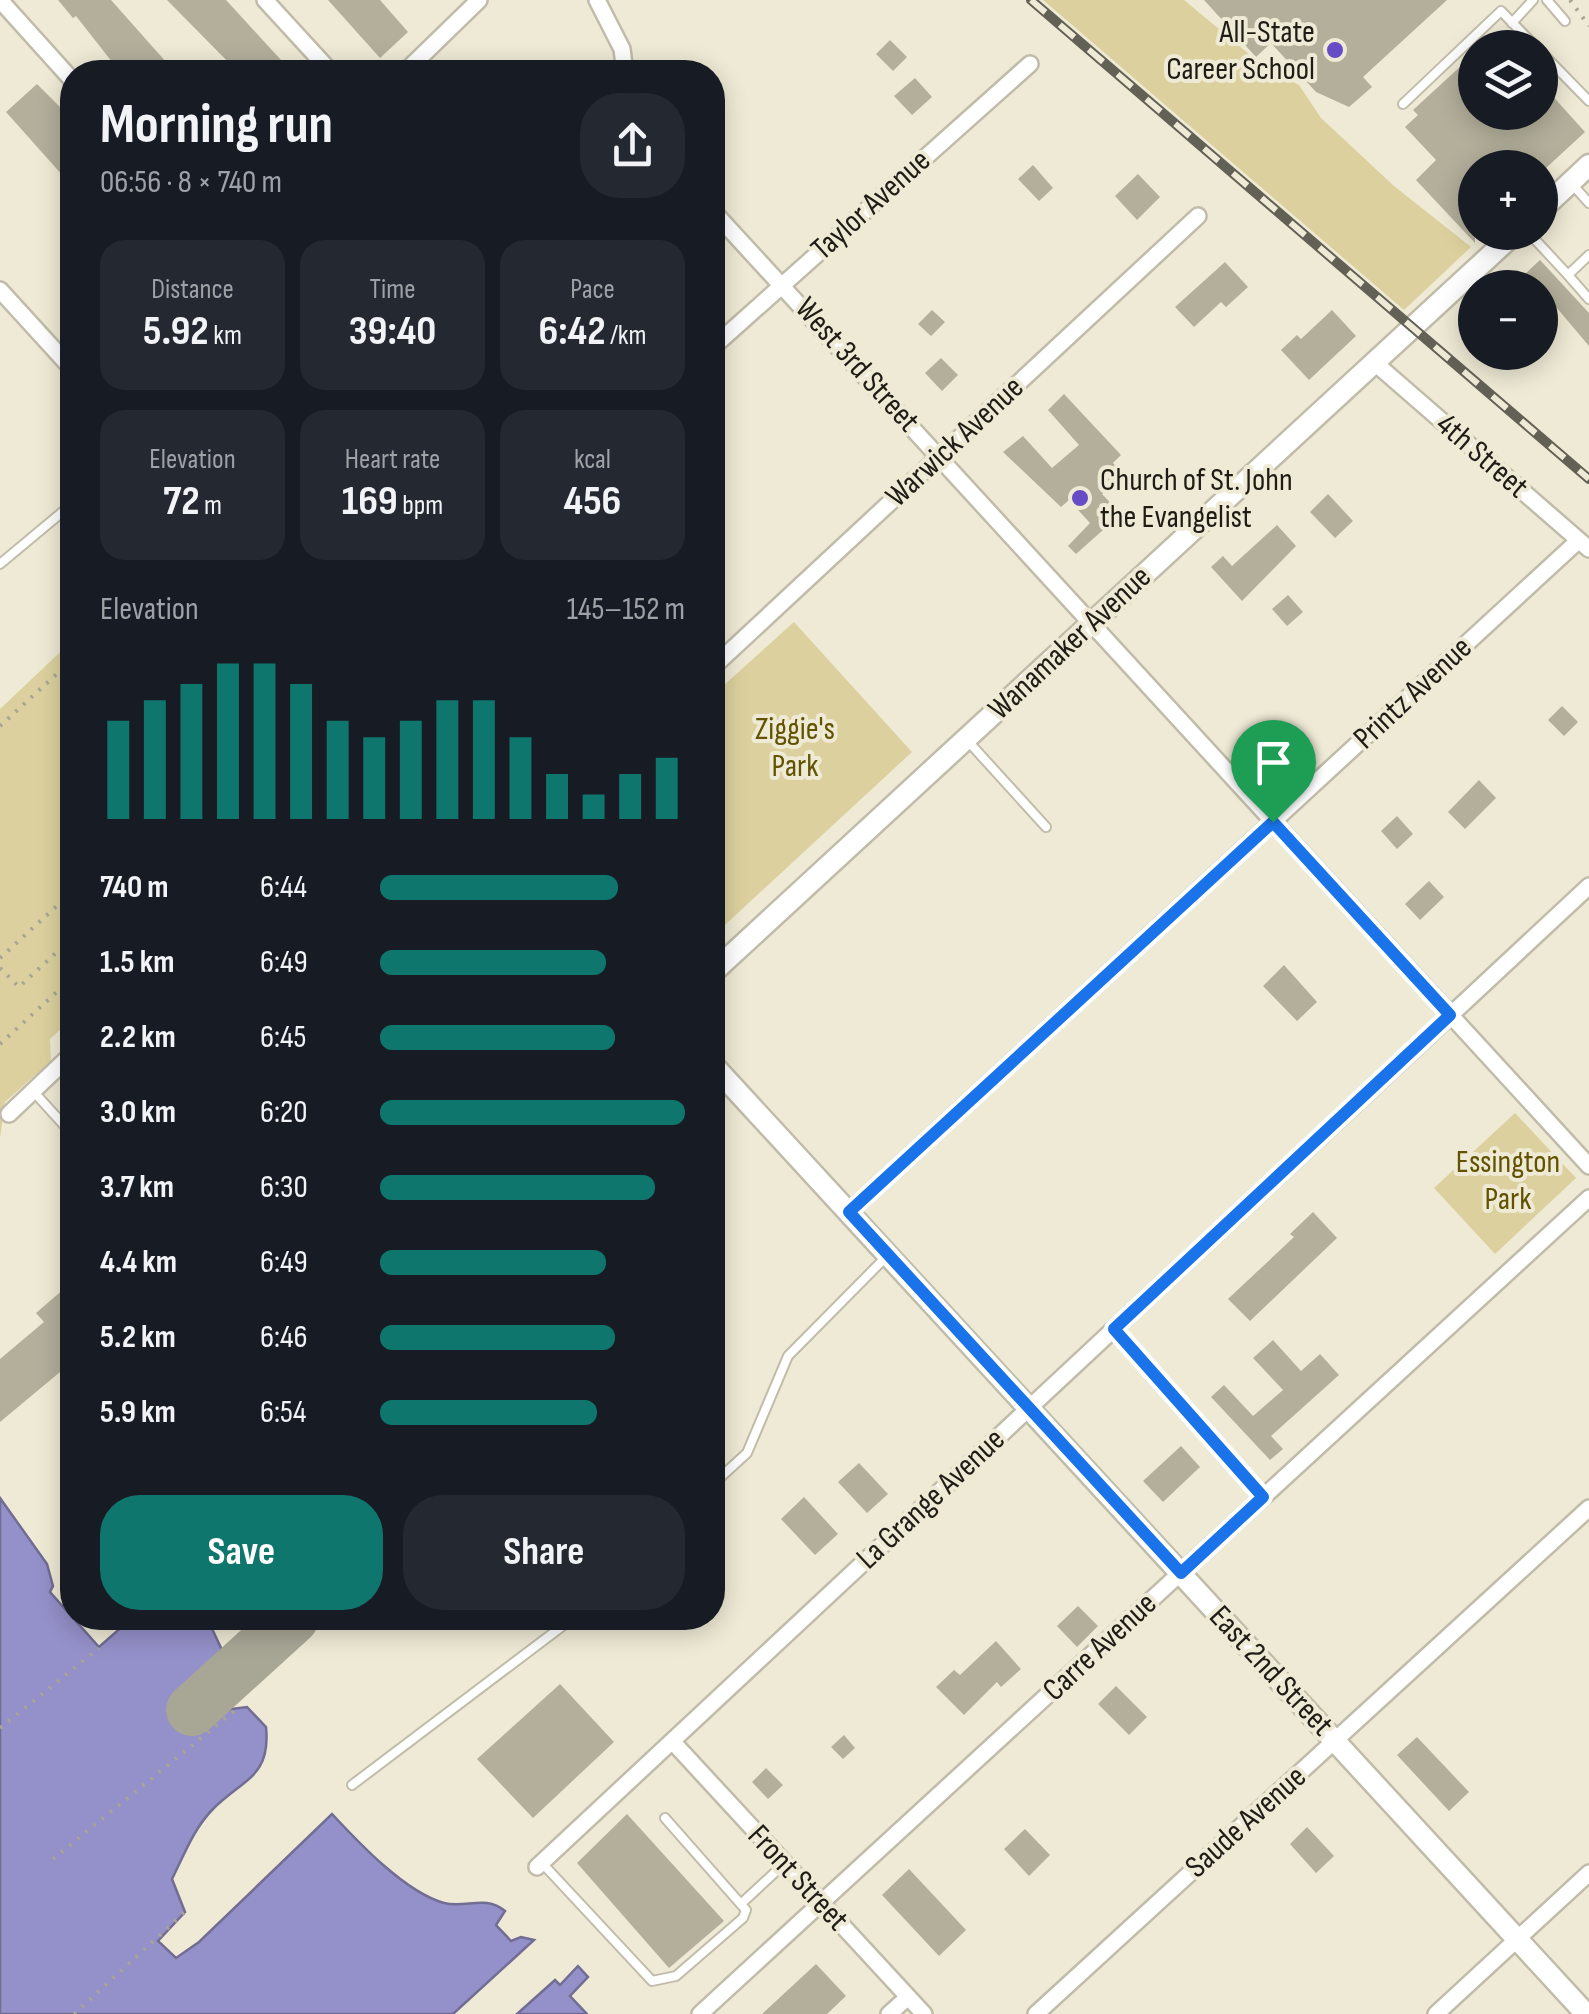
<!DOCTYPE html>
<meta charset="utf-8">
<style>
:root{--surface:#171b24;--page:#242831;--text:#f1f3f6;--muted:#9ea1a6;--accent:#0f766e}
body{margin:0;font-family:"Sofia Sans Condensed",sans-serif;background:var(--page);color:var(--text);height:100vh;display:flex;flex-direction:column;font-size:38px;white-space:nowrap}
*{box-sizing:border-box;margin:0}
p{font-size:32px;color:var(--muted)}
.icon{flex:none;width:55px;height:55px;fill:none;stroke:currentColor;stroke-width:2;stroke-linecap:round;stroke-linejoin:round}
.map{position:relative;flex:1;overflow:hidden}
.sheet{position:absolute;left:60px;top:60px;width:665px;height:1570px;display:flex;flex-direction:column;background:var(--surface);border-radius:40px;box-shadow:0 5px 25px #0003}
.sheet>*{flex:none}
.buttons{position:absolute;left:1458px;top:30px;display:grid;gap:20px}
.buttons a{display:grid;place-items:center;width:100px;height:100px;border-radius:50%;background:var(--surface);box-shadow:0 5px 25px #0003;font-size:50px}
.pin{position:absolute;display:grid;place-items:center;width:85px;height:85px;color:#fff;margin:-102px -42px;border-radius:50% 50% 50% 0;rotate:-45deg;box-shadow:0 0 10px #0007}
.pin .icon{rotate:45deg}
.round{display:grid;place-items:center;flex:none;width:105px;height:105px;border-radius:40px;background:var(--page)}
.overview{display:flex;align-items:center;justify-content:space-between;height:170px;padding:0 40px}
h1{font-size:55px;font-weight:700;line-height:75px}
.stats{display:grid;grid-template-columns:repeat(3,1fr);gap:15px;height:170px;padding:10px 40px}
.stats div{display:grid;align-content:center;border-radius:25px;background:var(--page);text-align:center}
.stats b{font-size:42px;font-weight:700}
.stats small{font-size:28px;font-weight:400}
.stats p{font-size:28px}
.chart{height:280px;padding:20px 40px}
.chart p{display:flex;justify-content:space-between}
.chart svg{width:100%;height:180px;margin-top:10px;stroke:var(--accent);stroke-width:6}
.action{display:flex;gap:20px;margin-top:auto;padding:20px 40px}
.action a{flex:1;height:115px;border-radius:40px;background:var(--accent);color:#fff;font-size:40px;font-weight:700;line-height:115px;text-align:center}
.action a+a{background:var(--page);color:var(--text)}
ul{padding:0 40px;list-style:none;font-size:32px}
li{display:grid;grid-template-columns:160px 120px 1fr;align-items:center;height:75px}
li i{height:25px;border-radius:12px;background:var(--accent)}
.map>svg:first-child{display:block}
.green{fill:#dcd19e}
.water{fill:#9490c9;stroke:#716d93;stroke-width:2.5}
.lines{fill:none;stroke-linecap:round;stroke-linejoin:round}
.taxiway{stroke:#a8a695;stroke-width:52}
.building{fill:#b3af9b}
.service-casing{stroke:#c1bca9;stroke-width:12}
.minor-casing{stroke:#c1bca9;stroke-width:20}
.tertiary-casing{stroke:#c1bca9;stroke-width:25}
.path{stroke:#a8a595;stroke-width:4;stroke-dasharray:2.5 8;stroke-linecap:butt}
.service{stroke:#fff;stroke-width:8}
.minor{stroke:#fff;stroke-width:15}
.tertiary{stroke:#fff;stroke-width:20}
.rail-casing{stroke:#636155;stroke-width:10}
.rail{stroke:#eeead5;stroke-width:6;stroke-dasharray:19;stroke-linecap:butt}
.route-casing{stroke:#fff;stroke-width:20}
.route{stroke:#1a73e8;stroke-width:12}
.poi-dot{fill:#664dc6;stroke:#eeead5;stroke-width:4}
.labels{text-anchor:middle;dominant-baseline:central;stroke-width:8;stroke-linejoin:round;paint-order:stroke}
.poi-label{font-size:32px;fill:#1e1c15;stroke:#eeead5;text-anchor:end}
.street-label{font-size:32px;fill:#1e1c15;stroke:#eeead5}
.park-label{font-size:32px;fill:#625301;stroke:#eeead5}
</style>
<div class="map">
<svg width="1589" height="2014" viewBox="0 0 1589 2014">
<rect width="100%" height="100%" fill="#eeead5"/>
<path class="green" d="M1043,0H1184L1267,69L1299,85L1321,118L1394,186L1471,247L1404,310Z
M794,622L912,752L713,936V695Z
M72,641V1019L50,1039L51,1061L5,1102L0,1138V709Z
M1515,1113L1576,1178L1495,1254L1434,1188Z"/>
<path class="water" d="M0,1498L47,1564L53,1586L50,1592L99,1647L132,1618H207L222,1650C207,1668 185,1685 192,1710L200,1713L247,1707L266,1727C271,1777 243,1779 213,1809C194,1828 184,1855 172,1879L185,1912L158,1941L176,1958L199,1942L332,1814C359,1843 405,1892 444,1903C466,1909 485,1894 505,1911L496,1925L511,1941L521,1937L534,1940L453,2014H0Z
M578,1966L588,1977L570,1996L587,2014H517L555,1980L560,1985Z"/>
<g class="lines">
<path class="taxiway" d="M192,1710L293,1618"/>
</g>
<path class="building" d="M58,0H111L175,72H120L76,16L73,18Z
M167,0H226L292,72H238Z
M328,0H380L408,32L380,58Z
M1204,0H1447L1363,77L1372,87L1349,107L1316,92L1271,43L1256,57Z
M890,40L907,57L893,71L876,54Z
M1475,53V112H1540V82L1585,132L1546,168H1475V243L1416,180L1436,160L1405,127L1418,115L1413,110Z
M915,78L932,97L912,115L894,96Z
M37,84L72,119V186L6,112Z
M1033,165L1053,188L1039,201L1018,179Z
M1138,174L1160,197L1137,220L1115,196Z
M1540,260L1589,313V346L1540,288L1524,275Z
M1225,262L1248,287L1226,307L1221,302L1194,327L1175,307Z
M932,310L945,322L931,336L918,324Z
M1332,310L1356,336L1309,380L1281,350L1297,335L1301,339Z
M941,358L958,375L942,391L925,373Z
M1064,394L1121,455L1113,463L1124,476L1102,494L1121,514L1076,554L1068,546L1090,523L1069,500L1061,507L1003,452L1023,436L1052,468L1079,445L1048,410Z
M1328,494L1353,521L1335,538L1310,512Z
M1277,525L1296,546L1242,601L1211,567L1223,556L1232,566Z
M1288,595L1303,612L1287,626L1272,609Z
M1562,706L1578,722L1564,736L1548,720Z
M1479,780L1496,798L1465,829L1448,812Z
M1397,816L1413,834L1397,849L1381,831Z
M1429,881L1444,897L1420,920L1405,904Z
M1284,965L1317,1002L1297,1021L1263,986Z
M1313,1212L1337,1238L1250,1321L1228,1299L1294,1237L1290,1234Z
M72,1282V1362L0,1422V1359L44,1322L36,1313Z
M1273,1340L1301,1371L1320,1354L1339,1375L1271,1436L1283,1449L1270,1460L1211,1397L1224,1385L1253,1416L1283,1390L1253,1358Z
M1181,1446L1200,1467L1163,1502L1143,1481Z
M859,1463L888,1494L867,1513L838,1482Z
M804,1497L838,1534L815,1555L781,1519Z
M1078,1606L1098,1626L1077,1647L1057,1626Z
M996,1641L1021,1669L1001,1687L997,1682L964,1715L936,1687L954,1670L960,1675Z
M560,1684L614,1742L533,1818L477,1759Z
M1116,1686L1147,1717L1129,1735L1098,1704Z
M844,1735L855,1748L843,1759L831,1747Z
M1417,1737L1469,1792L1449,1811L1397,1755Z
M766,1768L783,1785L768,1799L752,1782Z
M627,1814L724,1921L669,1968L577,1863Z
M1307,1827L1334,1856L1316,1873L1290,1844Z
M1025,1829L1050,1855L1029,1876L1004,1849Z
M909,1869L966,1930L939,1956L882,1895Z
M816,1964L846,1996L827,2014H762Z"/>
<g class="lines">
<g class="service-casing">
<path id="service" d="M1547,0L1565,21
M1512,23L1533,0
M1540,51L1589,101
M1403,104L1501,11L1537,48
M1572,184L1589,203
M1528,232L1568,275L1589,255
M1568,275L1589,299
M0,564L72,504
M966,739L1046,827
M33,1091L72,1134
M1114,1329L1263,1497
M712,1485L747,1453L788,1356L885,1258
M352,1785L573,1618
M542,1863L652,1981L676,1976L743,1918L746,1910L665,1818
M743,1902L784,1864"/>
</g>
<g class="minor-casing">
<path id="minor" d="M0,0L72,80
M265,0L331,72
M597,0L622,49L625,72
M405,72L479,0
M712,210L1589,1166
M0,290L72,369
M712,348L1030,64
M1375,363L1589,549
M712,668L1198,216
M9,1114L72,1054
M849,1212L1579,540
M672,1741L924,2014
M537,1867L1589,886
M700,2014L1589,1198
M889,2014L908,1997
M1036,2014L1589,1508
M1436,2014L1589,1873"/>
</g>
<g class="tertiary-casing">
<path id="tertiary" d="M1540,211L1589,165
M712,973L1516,232
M712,1064L1586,2014"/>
</g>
<path class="path" d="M1570,0L1589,26
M0,726L72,660
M0,958L72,892
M0,968L19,987L72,938
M0,1044L72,978
M0,1728L99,1648
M53,1859L239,1707
M74,2014L185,1912"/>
<use href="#service" class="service"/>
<use href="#minor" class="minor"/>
<use href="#tertiary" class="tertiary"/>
<g class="rail-casing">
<path id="rail" d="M1031,0L1589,479"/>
</g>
<use href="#rail" class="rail"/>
</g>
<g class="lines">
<g class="route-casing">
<path id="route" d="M1273,822L1450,1015L1114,1329L1263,1497L1181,1573L849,1212Z"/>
</g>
<use href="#route" class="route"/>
</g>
<g class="poi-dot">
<circle cx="1335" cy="50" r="10"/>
<circle cx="1080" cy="498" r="10"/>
</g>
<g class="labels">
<g class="poi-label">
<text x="1315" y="32">All-State<tspan x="1315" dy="37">Career School</tspan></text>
<text x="1100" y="480" text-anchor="start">Church of St. John<tspan x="1100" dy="37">the Evangelist</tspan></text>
</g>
<g class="street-label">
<text transform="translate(871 205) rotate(-42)">Taylor Avenue</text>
<text transform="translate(857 365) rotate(48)">West 3rd Street</text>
<text transform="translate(955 442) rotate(-43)">Warwick Avenue</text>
<text transform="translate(1482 456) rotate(41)">4th Street</text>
<text transform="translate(1070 643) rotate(-43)">Wanamaker Avenue</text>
<text transform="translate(1413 693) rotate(-43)">Printz Avenue</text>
<text transform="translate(931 1499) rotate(-43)">La Grange Avenue</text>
<text transform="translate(1100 1647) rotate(-43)">Carre Avenue</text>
<text transform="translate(1271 1671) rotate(47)">East 2nd Street</text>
<text transform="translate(1246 1822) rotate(-42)">Saude Avenue</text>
<text transform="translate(798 1878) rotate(47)">Front Street</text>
</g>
<g class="park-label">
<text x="795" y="729">Ziggie's<tspan x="795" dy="37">Park</tspan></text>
<text x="1508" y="1162">Essington<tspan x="1508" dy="37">Park</tspan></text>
</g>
</g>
</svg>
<div class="buttons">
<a><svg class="icon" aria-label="layers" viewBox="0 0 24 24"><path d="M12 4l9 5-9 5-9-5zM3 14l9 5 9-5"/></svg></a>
<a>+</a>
<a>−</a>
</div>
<div class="pin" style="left:1273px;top:822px;background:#1e9e55"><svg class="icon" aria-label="arrive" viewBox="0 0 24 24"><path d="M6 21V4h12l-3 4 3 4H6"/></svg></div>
<section class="sheet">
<div class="overview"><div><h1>Morning run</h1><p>06:56 · 8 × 740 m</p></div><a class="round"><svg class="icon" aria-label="share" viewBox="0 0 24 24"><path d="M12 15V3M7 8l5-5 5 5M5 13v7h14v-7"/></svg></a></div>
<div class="stats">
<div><p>Distance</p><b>5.92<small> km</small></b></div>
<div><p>Time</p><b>39:40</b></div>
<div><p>Pace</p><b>6:42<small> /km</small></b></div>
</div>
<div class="stats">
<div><p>Elevation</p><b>72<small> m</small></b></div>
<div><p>Heart rate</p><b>169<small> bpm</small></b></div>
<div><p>kcal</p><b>456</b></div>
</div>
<div class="chart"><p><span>Elevation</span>145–152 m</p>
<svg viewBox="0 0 160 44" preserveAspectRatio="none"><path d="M5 44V20M15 44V15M25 44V11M35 44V6M45 44V6M55 44V11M65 44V20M75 44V24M85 44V20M95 44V15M105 44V15M115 44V24M125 44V33M135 44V38M145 44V33M155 44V29"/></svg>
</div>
<ul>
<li><b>740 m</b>6:44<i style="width:78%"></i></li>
<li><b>1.5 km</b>6:49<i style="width:74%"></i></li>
<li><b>2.2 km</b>6:45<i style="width:77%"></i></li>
<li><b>3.0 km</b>6:20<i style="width:100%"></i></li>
<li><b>3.7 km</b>6:30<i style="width:90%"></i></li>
<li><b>4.4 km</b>6:49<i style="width:74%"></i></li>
<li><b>5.2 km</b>6:46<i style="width:77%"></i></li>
<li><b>5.9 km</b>6:54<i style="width:71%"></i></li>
</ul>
<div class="action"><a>Save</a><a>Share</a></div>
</section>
</div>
